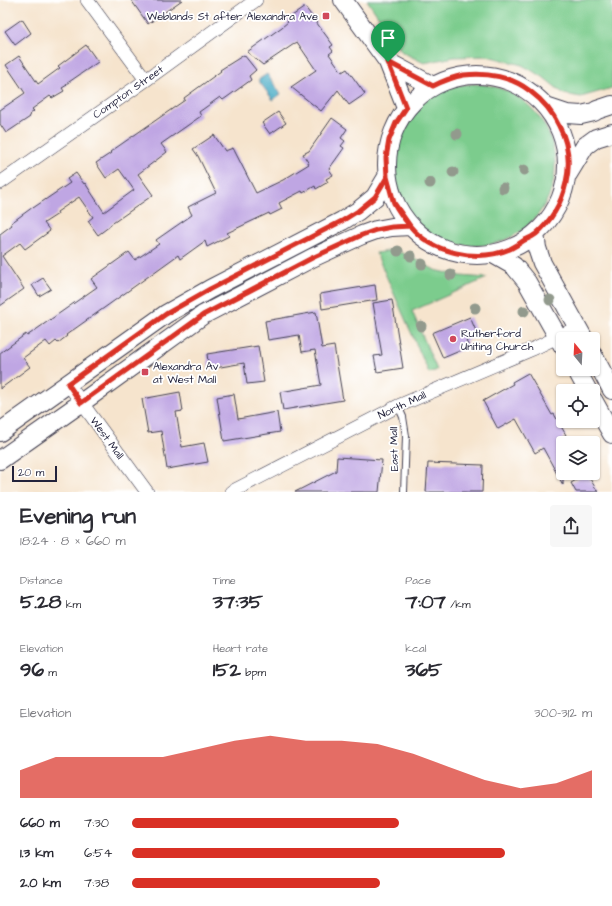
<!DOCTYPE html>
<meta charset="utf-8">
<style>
:root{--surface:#fff;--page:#f7f7f7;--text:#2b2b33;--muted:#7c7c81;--accent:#d93025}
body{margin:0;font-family:"Architects Daughter",sans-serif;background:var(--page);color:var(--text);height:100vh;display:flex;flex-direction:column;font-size:15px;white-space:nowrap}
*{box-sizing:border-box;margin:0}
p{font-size:13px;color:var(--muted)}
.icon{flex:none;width:22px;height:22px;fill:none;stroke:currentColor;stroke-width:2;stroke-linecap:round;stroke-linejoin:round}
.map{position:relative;height:492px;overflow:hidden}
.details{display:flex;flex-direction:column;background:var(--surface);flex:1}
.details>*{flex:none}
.needle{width:26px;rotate:342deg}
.buttons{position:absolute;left:556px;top:332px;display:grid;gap:8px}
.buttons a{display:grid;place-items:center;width:44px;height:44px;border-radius:4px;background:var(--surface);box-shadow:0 1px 3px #0004;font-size:20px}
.scale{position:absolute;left:12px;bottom:10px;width:45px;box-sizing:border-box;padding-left:4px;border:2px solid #22223b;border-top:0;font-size:11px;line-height:14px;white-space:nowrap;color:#22223b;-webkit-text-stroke:3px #fff;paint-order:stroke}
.pin{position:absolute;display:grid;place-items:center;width:34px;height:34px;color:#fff;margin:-41px -17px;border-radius:50% 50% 50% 0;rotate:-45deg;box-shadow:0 0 4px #0007}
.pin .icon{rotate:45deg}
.round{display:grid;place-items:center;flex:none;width:42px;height:42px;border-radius:4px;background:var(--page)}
.summary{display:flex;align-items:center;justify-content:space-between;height:68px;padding:0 20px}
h1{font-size:22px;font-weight:700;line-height:30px}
.stats{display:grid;grid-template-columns:repeat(3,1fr);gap:6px;height:68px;padding:4px 20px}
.stats div{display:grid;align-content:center}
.stats b{font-size:20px;font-weight:700}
.stats small{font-size:11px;font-weight:400}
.stats p{font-size:11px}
.chart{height:112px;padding:8px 20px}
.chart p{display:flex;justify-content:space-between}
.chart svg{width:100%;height:72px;margin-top:4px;fill:var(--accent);opacity:.7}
ul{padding:0 20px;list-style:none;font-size:13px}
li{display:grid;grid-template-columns:64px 48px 1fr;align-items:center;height:30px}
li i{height:10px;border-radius:5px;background:var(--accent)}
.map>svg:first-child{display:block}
.green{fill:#7bcc8d;stroke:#4e7764}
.water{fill:#43a9c3;stroke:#32667f}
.building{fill:#bfa6e3}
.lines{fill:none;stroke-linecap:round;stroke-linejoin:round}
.lane-casing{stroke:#423f51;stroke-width:8}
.street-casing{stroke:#423f51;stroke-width:14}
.secondary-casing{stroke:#423f51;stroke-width:20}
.lane{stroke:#fff;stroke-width:6}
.street{stroke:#fff;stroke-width:13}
.secondary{stroke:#fff;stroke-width:18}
.tree{fill:#929a8d}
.route-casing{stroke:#fff;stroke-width:8}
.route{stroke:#d93025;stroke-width:5}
.poi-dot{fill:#d1495b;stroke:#fff;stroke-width:1.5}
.labels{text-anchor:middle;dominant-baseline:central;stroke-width:3.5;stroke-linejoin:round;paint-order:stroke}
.poi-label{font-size:11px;fill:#22223b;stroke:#fff;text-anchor:start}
.street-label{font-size:11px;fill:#22223b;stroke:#fff}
</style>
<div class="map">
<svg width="612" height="492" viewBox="0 0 612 492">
<rect width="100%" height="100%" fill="#fff"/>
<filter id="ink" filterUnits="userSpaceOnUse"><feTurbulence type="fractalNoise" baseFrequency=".025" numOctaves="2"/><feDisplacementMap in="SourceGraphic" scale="8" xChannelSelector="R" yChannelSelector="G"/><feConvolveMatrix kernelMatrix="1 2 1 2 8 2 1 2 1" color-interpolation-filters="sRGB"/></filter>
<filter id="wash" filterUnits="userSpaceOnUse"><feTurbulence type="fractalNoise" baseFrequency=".012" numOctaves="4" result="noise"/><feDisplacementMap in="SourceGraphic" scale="16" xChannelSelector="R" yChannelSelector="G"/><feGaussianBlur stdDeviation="0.9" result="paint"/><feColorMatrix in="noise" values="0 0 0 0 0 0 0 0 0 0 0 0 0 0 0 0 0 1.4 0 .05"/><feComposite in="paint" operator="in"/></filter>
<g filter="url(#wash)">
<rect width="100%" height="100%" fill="#f6e4cd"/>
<path class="green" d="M367,0H612V88L581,97L564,94L543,77L522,65L487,56L454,57L424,63L402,52Z
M393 165a81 81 0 1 1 162 0a81 81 0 1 1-162 0Z
M394,250L407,255L435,270L461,276L487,278L412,311L437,370L429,373L376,253Z"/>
<path class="water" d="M267,74L281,94L273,100L258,80Z"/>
<g id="blocks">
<path class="building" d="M131,0H182L148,24Z
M305,7L333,45L330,47L333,51L329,54L342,72L347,69L365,94L349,105L338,90L321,111L291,87L316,70L297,42L263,65L247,52L282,27L288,22L286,20Z
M22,19L31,33L15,45L5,31Z
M86,45L98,62L66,84L67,85L62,88L64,91L52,98L50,96L32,109L34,111L29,115L30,117L6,133L0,124V110L25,93L6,65L19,56L38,84L60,68L58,66Z
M244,55L256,70L249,76L251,80L223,100L220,97L199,112L201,116L161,144L167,152L138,174L153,195L110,225V226L98,235L88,221L93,217L79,197L57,212L58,214L44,223L50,231L25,249L20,243L2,256L24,289L0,306V234L12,225L11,223L33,207V208L70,183L67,179L76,173L84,184L85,183L104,212L134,190L119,169L106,178L96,163L111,153L110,152L185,100L184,98L221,71L220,70Z
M278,112L286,123L270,134L262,123Z
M332,118L347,129L341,138L345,141L341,146L344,148L329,169L333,175L326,179L328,182L316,189L315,186L303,193L302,191L279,203L282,209L270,215L269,213L227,233L229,236L207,247L205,241L180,259L178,255L135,286L66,335L67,336L58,343L56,341L50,346L46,341L23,358L30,367L0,389V353L26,334L27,336L97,287L91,279L129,252L135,260L159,244L156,240L192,215L188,207L216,193L198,156L193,149L214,135L225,151L233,148L256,193L283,180L309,164L303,154L309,151Z
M43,278L51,289L39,296L32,285Z
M375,285L377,300L322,309L320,294Z
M392,300L403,368L377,372L374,356L382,355L373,303Z
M316,312L322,348L334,346L343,400L283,410L280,392L321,385L315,350L302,352L299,335L268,340L265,321Z
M470,317L478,336L466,341L469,347L443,358L432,333Z
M258,346L264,382L247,384L244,363L209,369L207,354Z
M528,373L552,415L554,414L566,435L563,437V485L543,448L535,453L516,419L498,429L483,401L513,384L512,382Z
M180,392L183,411L176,412L182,447L204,443L208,462L167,469L161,431L148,433L142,399Z
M234,394L238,419L277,412L280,432L224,441L217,397Z
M337,457L382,460L379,492H295L336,471Z
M428,463L483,465L482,492H426Z
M587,474L598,492H576L571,483Z"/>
</g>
</g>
<g filter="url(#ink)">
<use href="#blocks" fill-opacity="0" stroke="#423f51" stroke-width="1"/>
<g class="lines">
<g class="lane-casing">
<path id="lane" d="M398,406L403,417L406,436L404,492"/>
</g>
<g class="street-casing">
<path id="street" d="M87,0L146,80
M0,183L146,80L256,0
M68,384L147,492
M231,492L398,406L535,348L578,327"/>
</g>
<g class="secondary-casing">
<path id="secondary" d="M343,0L388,62L406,108
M388,62L433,86
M387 165a90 90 0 1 1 180 0a90 90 0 1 1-180 0Z
M546,107L567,114L581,115L594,112L597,110L612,105
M568,174L585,146L596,138L612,133
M535,234L537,248L542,263L584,339
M493,254L514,266L527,282L563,346
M593,355L612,390
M576,369L588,391
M593,400L612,434
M0,432L166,314L210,289L342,221L358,211L375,197L387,177
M0,460L81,403L203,315L312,258L362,235L376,230L392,227L410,226"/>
</g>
<use href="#lane" class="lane"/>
<use href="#street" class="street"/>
<use href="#secondary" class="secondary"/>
</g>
<g class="tree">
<circle cx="457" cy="134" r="5.5"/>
<circle cx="524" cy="170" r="5.5"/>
<circle cx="453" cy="172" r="5.5"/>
<circle cx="430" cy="183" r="5.5"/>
<circle cx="503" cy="188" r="5.5"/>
<circle cx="398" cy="251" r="5.5"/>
<circle cx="411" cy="256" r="5.5"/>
<circle cx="422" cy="264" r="5.5"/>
<circle cx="451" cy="275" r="5.5"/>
<circle cx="550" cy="300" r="5.5"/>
<circle cx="475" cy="308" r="5.5"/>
<circle cx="524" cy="311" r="5.5"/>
<circle cx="421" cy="326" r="5.5"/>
</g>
</g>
<g class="lines" filter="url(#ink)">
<g class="route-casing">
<path id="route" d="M388,62L406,108L396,123L389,140L386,158L387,177L394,203L410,226L392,227L376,230L362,235L312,258L203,315L81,403L68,384L166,314L210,289L342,221L358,211L375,197L387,177C389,185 391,195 394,203C397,209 405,220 410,226C432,253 477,263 510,249C514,247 519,244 523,241C527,239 532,237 536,234C566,208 578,161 559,126C553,113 542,100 530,91C512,77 487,72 464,75C453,77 443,81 433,86L388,62"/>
</g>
<use href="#route" class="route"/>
</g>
<g class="poi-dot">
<rect x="322" y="12" width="8" height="8" rx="2"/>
<circle cx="453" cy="339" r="4"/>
<rect x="141" y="368" width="8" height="8" rx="2"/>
</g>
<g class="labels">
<g class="poi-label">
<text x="318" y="16" text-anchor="end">Weblands St after Alexandra Ave</text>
<text x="461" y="333">Rutherford<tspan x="461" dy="13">Uniting Church</tspan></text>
<text x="153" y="366">Alexandra Av<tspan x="153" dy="13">at West Mall</tspan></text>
</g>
<g class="street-label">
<text transform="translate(128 92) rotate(-35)">Compton Street</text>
<text transform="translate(402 405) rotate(-25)">North Mall</text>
<text transform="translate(107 438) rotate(54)">West Mall</text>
<text transform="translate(394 449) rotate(-91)">East Mall</text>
</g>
</g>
</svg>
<div class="buttons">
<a><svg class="needle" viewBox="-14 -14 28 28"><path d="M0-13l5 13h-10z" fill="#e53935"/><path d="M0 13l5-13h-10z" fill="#7c7c81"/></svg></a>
<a><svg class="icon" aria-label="locate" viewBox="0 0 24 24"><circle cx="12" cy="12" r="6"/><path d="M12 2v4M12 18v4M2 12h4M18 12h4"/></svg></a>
<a><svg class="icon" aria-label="layers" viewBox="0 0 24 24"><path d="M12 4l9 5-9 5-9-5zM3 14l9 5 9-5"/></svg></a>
</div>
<div class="scale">20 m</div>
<div class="pin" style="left:388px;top:62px;background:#1e9e55"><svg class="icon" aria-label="arrive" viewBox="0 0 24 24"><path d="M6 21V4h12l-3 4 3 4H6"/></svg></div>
</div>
<section class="details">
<div class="summary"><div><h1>Evening run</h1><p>18:24 · 8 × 660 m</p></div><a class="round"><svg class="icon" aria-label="share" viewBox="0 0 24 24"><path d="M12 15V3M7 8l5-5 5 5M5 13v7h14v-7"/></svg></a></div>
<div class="stats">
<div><p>Distance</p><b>5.28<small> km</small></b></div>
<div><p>Time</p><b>37:35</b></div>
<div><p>Pace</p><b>7:07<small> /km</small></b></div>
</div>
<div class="stats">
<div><p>Elevation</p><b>96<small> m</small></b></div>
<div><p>Heart rate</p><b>152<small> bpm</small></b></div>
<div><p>kcal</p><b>365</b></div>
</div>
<div class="chart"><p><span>Elevation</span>300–312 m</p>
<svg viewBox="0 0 160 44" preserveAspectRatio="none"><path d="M0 44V27L10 19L20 19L30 19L40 19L50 14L60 9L70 6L80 9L90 9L100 11L110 17L120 25L130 33L140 38L150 35L160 27V44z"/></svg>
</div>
<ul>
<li><b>660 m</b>7:30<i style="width:58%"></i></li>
<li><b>1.3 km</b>6:54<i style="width:81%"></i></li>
<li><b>2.0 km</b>7:38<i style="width:54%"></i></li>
</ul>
</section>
